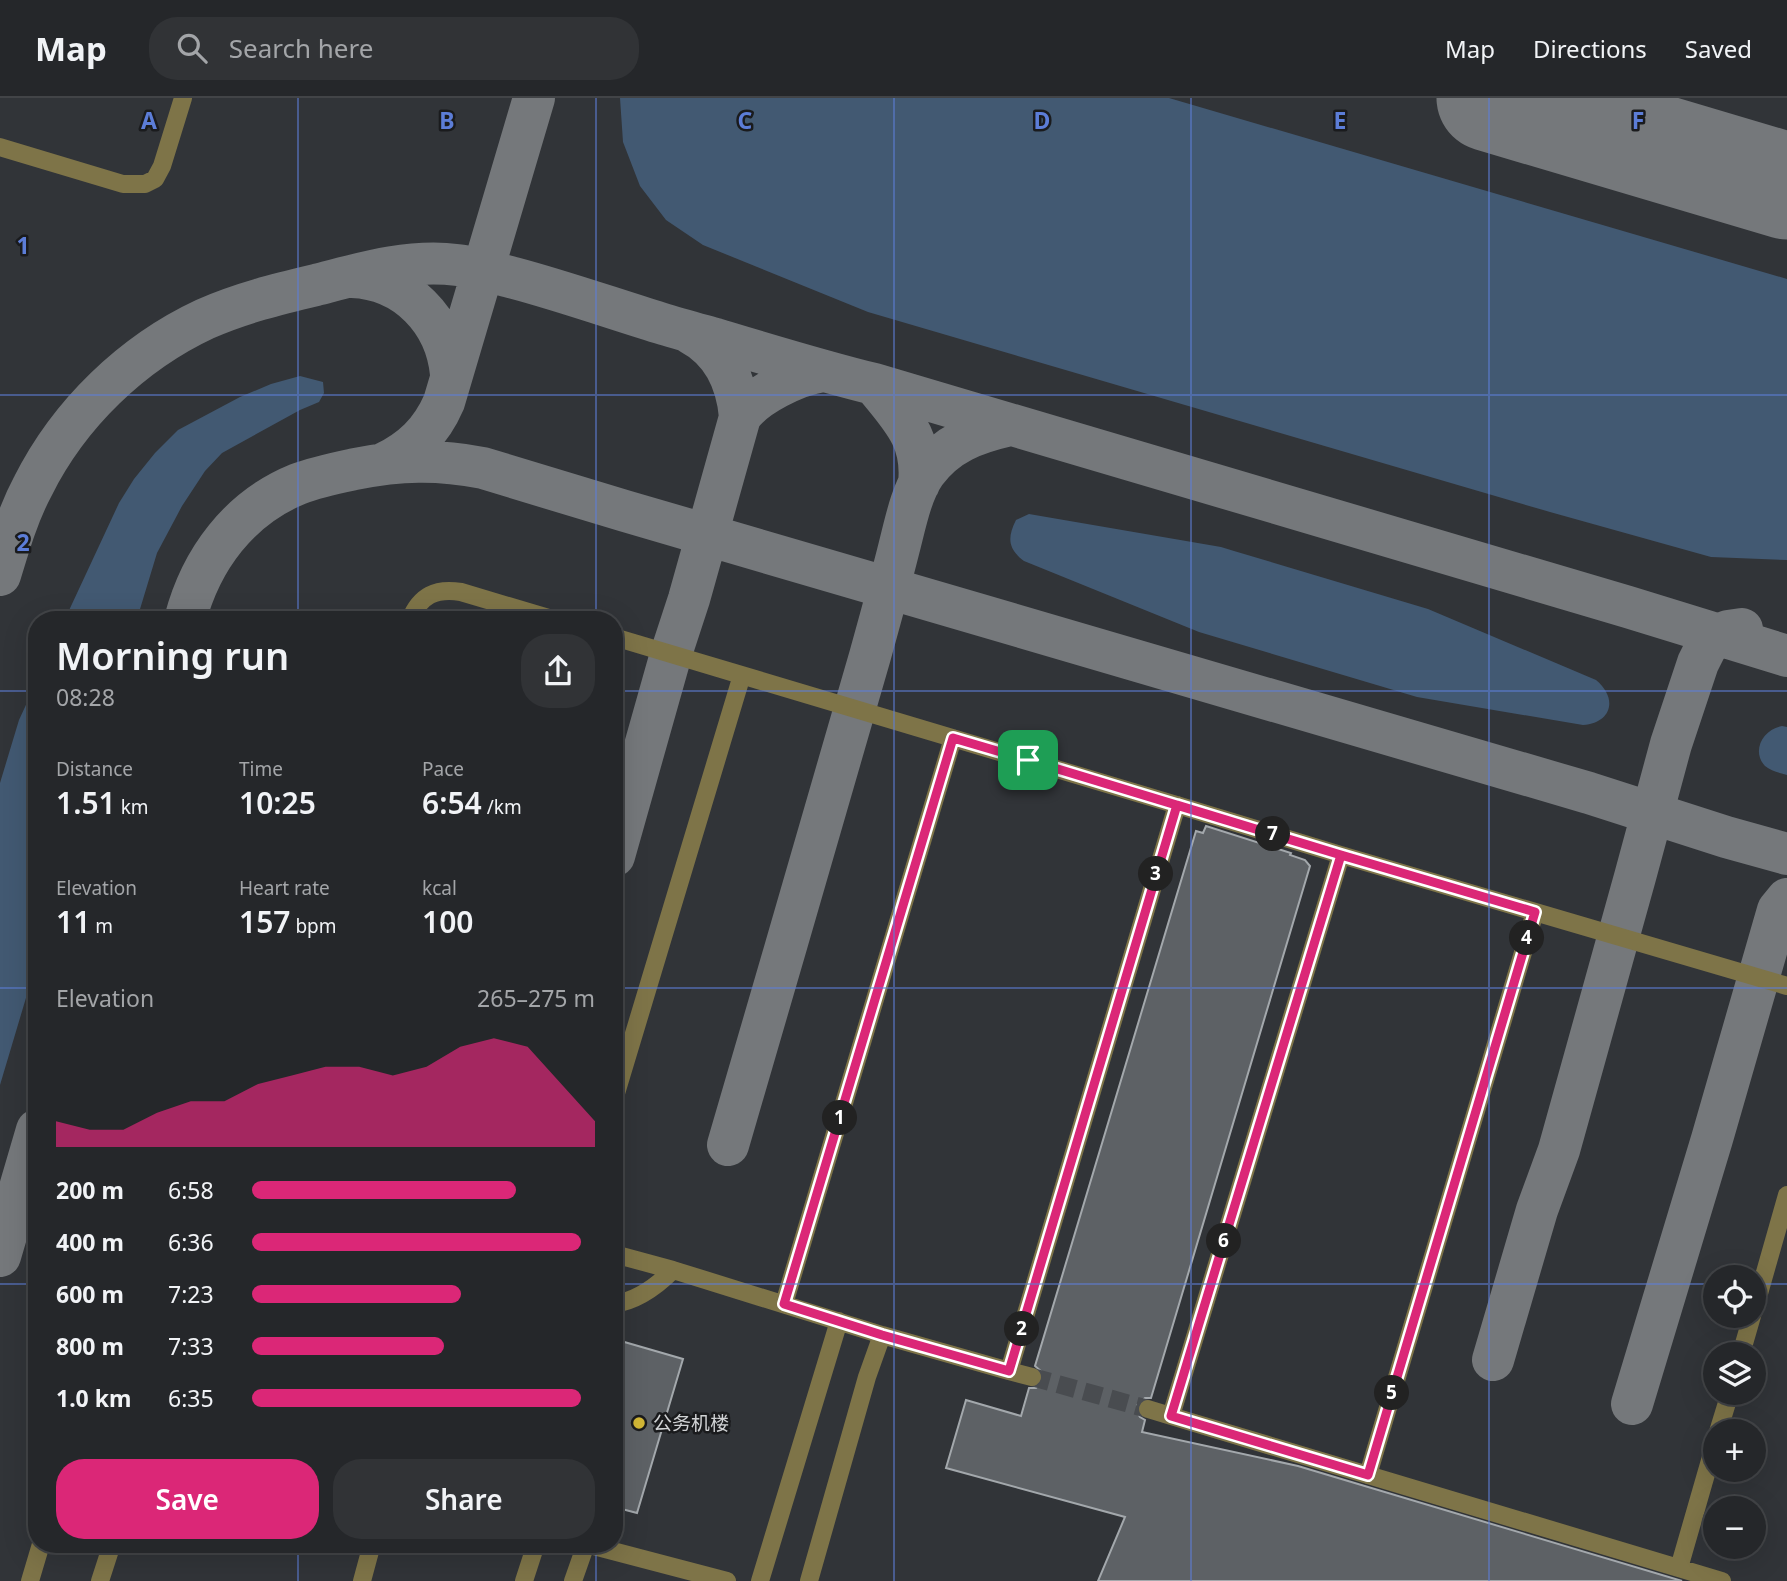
<!DOCTYPE html>
<meta charset="utf-8">
<style>
:root{--surface:#25272a;--page:#313336;--text:#f1f3f6;--muted:#a3a5a8;--line:#424447;--accent:#db2777}
body{margin:0;font-family:"Noto Sans","Noto Sans SC",sans-serif;background:var(--page);color:var(--text);height:100vh;display:flex;flex-direction:column;font-size:26px;white-space:nowrap}
*{box-sizing:border-box;margin:0}
p{font-size:23px;color:var(--muted)}
.icon{flex:none;width:38px;height:38px;fill:none;stroke:currentColor;stroke-width:2;stroke-linecap:round;stroke-linejoin:round}
.map{position:relative;flex:1;overflow:hidden}
.panel{position:absolute;left:28px;top:513px;width:595px;height:942px;display:flex;flex-direction:column;background:var(--surface);border-radius:28px;box-shadow:0 7px 28px #0002,0 0 0 2px var(--line)}
.panel>*{flex:none}
.tools{position:absolute;left:1703px;top:1167px;display:grid;gap:14px}
.tools a{display:grid;place-items:center;width:63px;height:63px;border-radius:50%;background:var(--surface);box-shadow:0 7px 28px #0002,0 0 0 2px var(--line);font-size:35px}
.pin{position:absolute;display:grid;place-items:center;width:60px;height:60px;color:#fff;margin:-30px;border-radius:14px;box-shadow:0 4px 10px #0006}
.km{position:absolute;width:35px;height:35px;margin:-18px;border-radius:50%;background:#222;color:#fff;font-size:19px;line-height:35px;text-align:center}
.round{display:grid;place-items:center;flex:none;width:74px;height:74px;border-radius:28px;background:var(--page)}
.summary{display:flex;align-items:center;justify-content:space-between;height:119px;padding:0 28px}
h1{font-size:38px;font-weight:600;line-height:52px}
.figures{display:grid;grid-template-columns:repeat(3,1fr);gap:10px;height:119px;padding:7px 28px}
.figures div{display:grid;align-content:center}
.figures b{font-size:30px;font-weight:600}
.figures small{font-size:19px;font-weight:400}
.figures p{font-size:19px}
.chart{height:196px;padding:14px 28px}
.chart p{display:flex;justify-content:space-between}
.chart svg{width:100%;height:126px;margin-top:7px;fill:var(--accent);opacity:.7}
.cta{display:flex;gap:14px;margin-top:auto;padding:14px 28px}
.cta a{flex:1;height:80px;border-radius:28px;background:var(--accent);color:#fff;font-size:28px;font-weight:600;line-height:80px;text-align:center}
.cta a+a{background:var(--page);color:var(--text)}
ul{padding:0 28px;list-style:none;font-size:23px}
li{display:grid;grid-template-columns:112px 84px 1fr;align-items:center;height:52px}
li i{height:18px;border-radius:9px;background:var(--accent)}
header{display:flex;align-items:center;gap:42px;box-sizing:border-box;height:98px;padding:0 35px;background:var(--surface);border-bottom:2px solid var(--line)}
header strong{font-size:33px}
nav{display:flex;gap:38px;margin-inline-start:auto;font-size:24px}
.search{width:490px;height:63px;background:var(--page);display:flex;align-items:center;gap:18px;box-sizing:border-box;padding:0 24px;border-radius:28px;color:var(--muted);font-size:26px}
.map>svg:first-child{display:block}
.green{fill:#425972}
.lines{fill:none;stroke-linecap:round;stroke-linejoin:round}
.taxiway{stroke:#75787b;stroke-width:42}
.runway{stroke:#75787b;stroke-width:107}
.building{fill:#5d6165;stroke:#a3a8ac;stroke-width:2}
.minor-tunnel{stroke:#494c50;stroke-width:18;stroke-dasharray:18 9;stroke-linecap:butt}
.minor{stroke:#7e7448;stroke-width:18}
.route-casing{stroke:#fff;stroke-width:14}
.route{stroke:#db2777;stroke-width:9}
.grid{fill:none;stroke:#5c7dd7;stroke-width:2;stroke-opacity:0.55}
.poi-dot{fill:#d2b736;stroke:#1a1b1d;stroke-width:2.5}
.labels{text-anchor:middle;dominant-baseline:central;stroke-width:5;stroke-linejoin:round;paint-order:stroke}
.poi-label{font-size:19px;fill:#d1d3d5;stroke:#1a1b1d;text-anchor:start}
.grid-label{font-size:23px;text-anchor:middle;font-weight:bold;fill:#5c7dd7;stroke:#1a1b1d;stroke-width:5;stroke-linejoin:round;paint-order:stroke}
</style>
<header>
<strong>Map</strong>
<div class="search"><svg class="icon" aria-label="search" viewBox="0 0 24 24"><circle cx="10" cy="10" r="6"/><path d="M15 15l6 6"/></svg>Search here</div>
<nav><a>Map</a><a>Directions</a><a>Saved</a></nav>
</header>
<div class="map">
<svg width="1787" height="1483" viewBox="0 0 1787 1483">
<rect width="100%" height="100%" fill="#313438"/>
<path class="green" d="M620,0H1169L1787,181V462L1711,459L1550,414L868,214L703,147L666,122L640,88L623,44Z
M300,278L323,284L324,295L319,304L300,312L222,355L205,373L182,408L157,455L137,521H65L119,405L134,381L155,355L178,332L240,299L271,286Z
M1029,416L1221,449L1234,453L1428,511L1596,582C1618,600 1612,625 1583,627L1417,599L1199,534L1024,463C1008,451 1007,440 1016,422Z
M37,583V863L0,987V685L19,622Z
M1782,628L1787,629V677C1780,675 1771,673 1765,668C1751,653 1763,631 1782,628Z"/>
<g class="lines">
<path class="taxiway" d="M352,179C406,181 446,223 451,276
M874,286C900,319 924,340 919,386
M740,319C755,297 797,277 823,273
M383,366C412,352 431,334 444,304L534,0
M0,477C9,447 18,416 33,388C69,316 132,255 205,221C241,205 278,196 316,187C362,175 409,161 457,167C476,169 495,175 514,180C563,193 611,210 660,225C679,231 698,236 716,241C769,257 821,273 874,286L1628,509L1787,558
M185,522C201,461 239,410 298,386C316,379 336,375 355,371C400,362 437,361 483,370L625,413L1589,695L1726,739L1787,756
M614,758L671,556L689,501L740,319C737,284 722,252 690,235
M728,1047C775,884 824,721 870,558C880,522 890,486 899,450C905,427 911,395 925,375C947,345 975,335 1010,327
M0,1158L37,1032
M1493,1262L1537,1112L1559,1052L1635,779L1671,646L1698,565L1706,549L1718,537L1728,533L1742,531
M1632,1306L1712,1041L1778,812L1787,801"/>
<path class="runway" d="M1490,0L1787,88"/>
</g>
<path class="building" d="M1206,728L1291,755L1290,757L1305,762L1310,768L1151,1300H1145L1137,1307V1314L1140,1319L1145,1322L1142,1334L1298,1368L1682,1483H1098L1125,1419L946,1370L966,1302L1021,1318L1029,1290H1036L1043,1283V1275L1035,1268L1196,733L1203,735Z
M614,1241L683,1261L637,1415L614,1409Z"/>
<g class="lines">
<path class="minor-tunnel" d="M1032,1279L1148,1311"/>
<path class="minor" d="M0,49L123,86H145L155,81L162,68L183,0
M410,522C420,497 436,490 461,494L555,522
M614,539L1177,707L1341,757L1787,888
M1341,757L1171,1318L1722,1483
M614,1002L742,577
M614,1156L673,1172L882,1237L1009,1273L1177,707
M614,1206C637,1203 657,1188 673,1172
M784,1206L953,640
M1754,1213L1787,1097
M1741,1256L1752,1218
M1009,1273L1032,1279
M1148,1311L1171,1318
M1718,1334L1730,1295
M1368,1377L1535,814
M586,1446L727,1483
M1679,1470L1715,1345
M30,1483L41,1446
M100,1483L112,1446
M362,1483L372,1446
M524,1483L536,1446
M573,1483L586,1446
M760,1483L839,1223
M809,1483L867,1279L882,1237"/>
</g>
<g class="lines">
<g class="route-casing">
<path id="route" d="M1028,662L953,640L784,1206L882,1237L1009,1273L1177,707L1341,757L1535,814L1368,1377L1171,1318L1341,757C1237,725 1133,693 1028,662"/>
</g>
<use href="#route" class="route"/>
</g>
<path class="grid" d="M298,0V522M596,0V522M894,0V1483M1191,0V1483M1489,0V1483M0,297H1787M0,593H37M614,593H1787M0,890H37M614,890H1787M0,1186H37M614,1186H1715M1754,1186H1787M298,1446V1483M596,1446V1483"/>
<circle class="poi-dot" cx="639" cy="1325" r="7"/>
<g class="labels">
<g class="poi-label">
<text x="653" y="1325">公务机楼</text>
</g>
</g>
<g class="grid-label">
<text x="149" y="31">A</text>
<text x="447" y="31">B</text>
<text x="745" y="31">C</text>
<text x="1042" y="31">D</text>
<text x="1340" y="31">E</text>
<text x="1638" y="31">F</text>
<text x="23" y="156">1</text>
<text x="23" y="453">2</text>
</g>
</svg>
<div class="tools">
<a><svg class="icon" aria-label="locate" viewBox="0 0 24 24"><circle cx="12" cy="12" r="6"/><path d="M12 2v4M12 18v4M2 12h4M18 12h4"/></svg></a>
<a><svg class="icon" aria-label="layers" viewBox="0 0 24 24"><path d="M12 4l9 5-9 5-9-5zM3 14l9 5 9-5"/></svg></a>
<a>+</a>
<a>−</a>
</div>
<div class="pin" style="left:1028px;top:662px;background:#1e9e55"><svg class="icon" aria-label="arrive" viewBox="0 0 24 24"><path d="M6 21V4h12l-3 4 3 4H6"/></svg></div>
<b class="km" style="left:840px;top:1020px">1</b>
<b class="km" style="left:1022px;top:1231px">2</b>
<b class="km" style="left:1156px;top:776px">3</b>
<b class="km" style="left:1527px;top:840px">4</b>
<b class="km" style="left:1392px;top:1295px">5</b>
<b class="km" style="left:1224px;top:1143px">6</b>
<b class="km" style="left:1273px;top:736px">7</b>
<section class="panel">
<div class="summary"><div><h1>Morning run</h1><p>08:28</p></div><a class="round"><svg class="icon" aria-label="share" viewBox="0 0 24 24"><path d="M12 15V3M7 8l5-5 5 5M5 13v7h14v-7"/></svg></a></div>
<div class="figures">
<div><p>Distance</p><b>1.51<small> km</small></b></div>
<div><p>Time</p><b>10:25</b></div>
<div><p>Pace</p><b>6:54<small> /km</small></b></div>
</div>
<div class="figures">
<div><p>Elevation</p><b>11<small> m</small></b></div>
<div><p>Heart rate</p><b>157<small> bpm</small></b></div>
<div><p>kcal</p><b>100</b></div>
</div>
<div class="chart"><p><span>Elevation</span>265–275 m</p>
<svg viewBox="0 0 160 44" preserveAspectRatio="none"><path d="M0 44V35L10 38L20 38L30 32L40 28L50 28L60 22L70 19L80 16L90 16L100 19L110 16L120 9L130 6L140 9L150 22L160 35V44z"/></svg>
</div>
<ul>
<li><b>200 m</b>6:58<i style="width:77%"></i></li>
<li><b>400 m</b>6:36<i style="width:96%"></i></li>
<li><b>600 m</b>7:23<i style="width:61%"></i></li>
<li><b>800 m</b>7:33<i style="width:56%"></i></li>
<li><b>1.0 km</b>6:35<i style="width:96%"></i></li>
</ul>
<div class="cta"><a>Save</a><a>Share</a></div>
</section>
</div>
